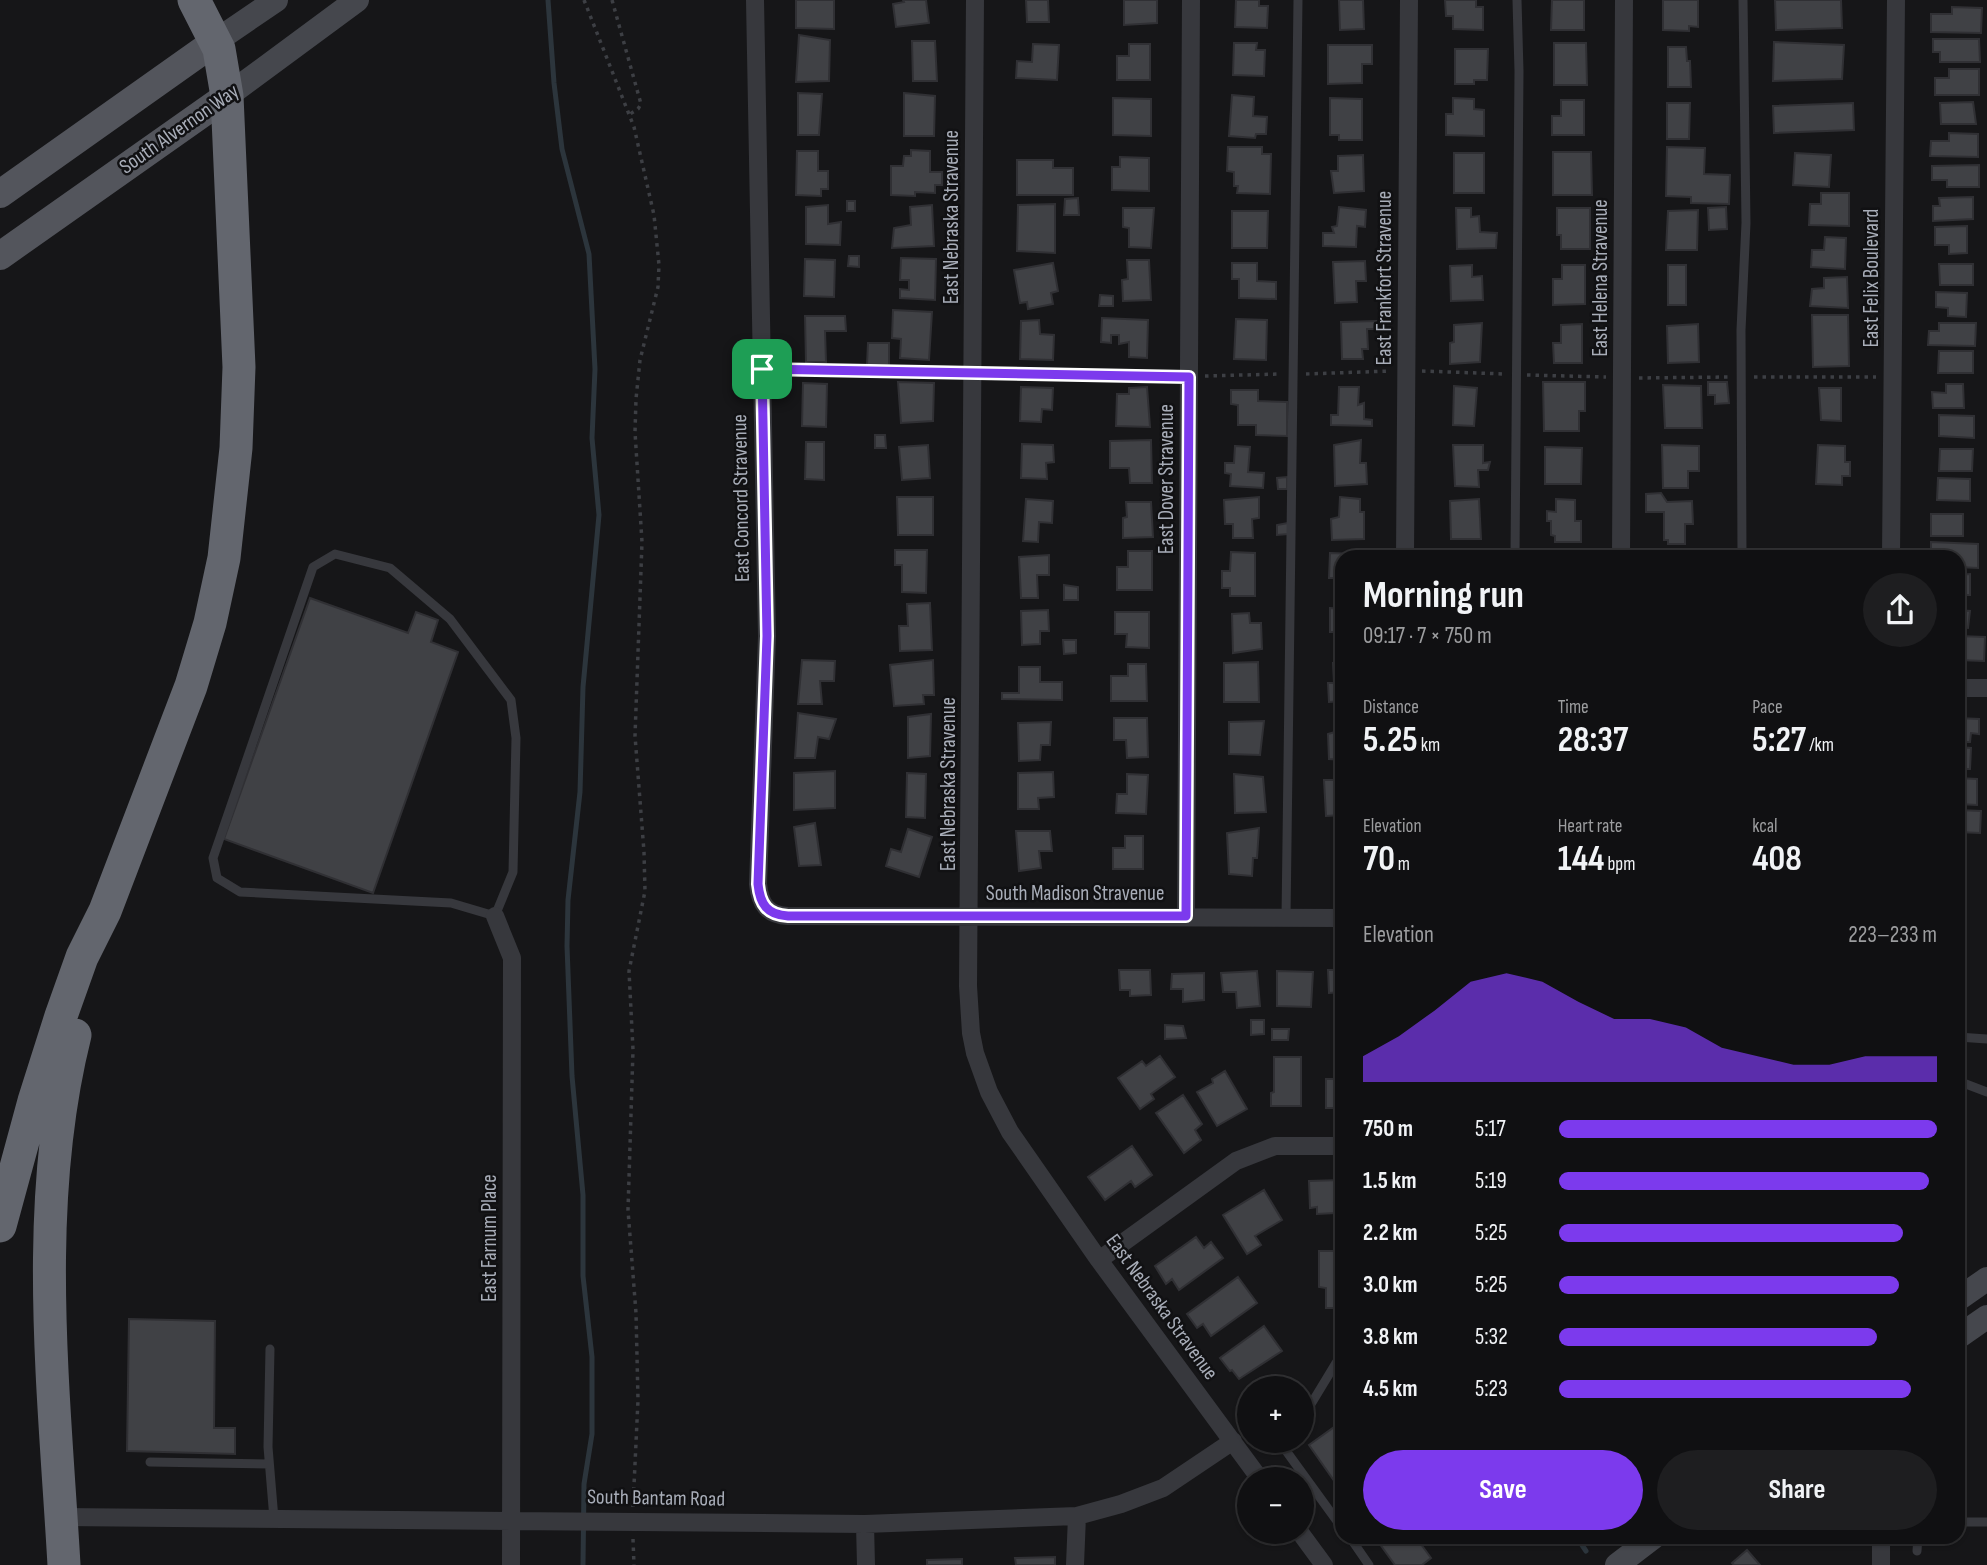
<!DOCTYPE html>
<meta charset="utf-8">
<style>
:root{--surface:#101012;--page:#1e1e20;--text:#f1f3f6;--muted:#9c9d9f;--line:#303032;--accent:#7c3aed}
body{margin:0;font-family:"Sofia Sans Condensed",sans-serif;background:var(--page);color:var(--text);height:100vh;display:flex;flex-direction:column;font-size:26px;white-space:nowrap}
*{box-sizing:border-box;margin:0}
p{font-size:23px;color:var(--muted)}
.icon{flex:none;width:38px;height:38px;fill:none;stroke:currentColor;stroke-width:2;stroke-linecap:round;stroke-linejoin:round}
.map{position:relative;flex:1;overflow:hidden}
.panel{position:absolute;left:1335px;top:550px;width:630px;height:994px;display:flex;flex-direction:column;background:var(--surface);border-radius:21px;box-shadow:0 2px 5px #0004,0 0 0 2px var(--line)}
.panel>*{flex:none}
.fabs{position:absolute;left:1237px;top:1376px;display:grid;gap:14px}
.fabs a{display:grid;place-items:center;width:77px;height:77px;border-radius:50%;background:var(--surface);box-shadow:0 2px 5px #0004,0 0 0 2px var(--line);font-size:35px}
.pin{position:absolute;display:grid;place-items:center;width:60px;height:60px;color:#fff;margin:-30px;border-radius:14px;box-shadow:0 4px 10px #0006}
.round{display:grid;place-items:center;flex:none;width:74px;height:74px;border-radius:37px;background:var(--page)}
.headline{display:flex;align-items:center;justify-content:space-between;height:119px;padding:0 28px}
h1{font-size:38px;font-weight:700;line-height:52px}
.figures{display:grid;grid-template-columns:repeat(3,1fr);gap:10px;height:119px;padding:7px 28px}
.figures div{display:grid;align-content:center}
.figures b{font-size:35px;font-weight:700}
.figures small{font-size:19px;font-weight:400}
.figures p{font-size:19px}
.chart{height:196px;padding:14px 28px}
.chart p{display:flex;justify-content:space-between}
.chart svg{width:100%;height:126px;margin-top:7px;fill:var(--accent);opacity:.7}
.primary-button{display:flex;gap:14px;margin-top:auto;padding:14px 28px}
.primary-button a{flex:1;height:80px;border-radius:42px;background:var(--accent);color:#fff;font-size:28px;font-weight:700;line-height:80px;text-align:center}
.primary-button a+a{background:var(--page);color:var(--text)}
ul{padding:0 28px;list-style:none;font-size:23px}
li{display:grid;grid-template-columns:112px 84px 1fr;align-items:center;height:52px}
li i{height:18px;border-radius:9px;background:var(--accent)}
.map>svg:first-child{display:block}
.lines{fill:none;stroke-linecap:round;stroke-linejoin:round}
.stream{stroke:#2c353c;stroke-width:5}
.building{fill:#404145;stroke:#303034;stroke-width:2}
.path{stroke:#3d3f44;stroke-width:3.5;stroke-dasharray:3.5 5;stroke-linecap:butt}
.service{stroke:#37383d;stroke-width:9}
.minor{stroke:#37383d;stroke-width:18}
.secondary{stroke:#45474d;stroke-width:24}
.primary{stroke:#53555c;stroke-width:28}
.motorway{stroke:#63666e;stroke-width:33}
.route-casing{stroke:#fff;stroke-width:14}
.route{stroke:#7c3aed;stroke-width:9}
.labels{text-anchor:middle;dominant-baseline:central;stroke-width:5;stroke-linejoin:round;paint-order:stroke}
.street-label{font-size:21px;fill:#a8adb8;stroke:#111113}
</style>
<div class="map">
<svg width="1987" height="1565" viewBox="0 0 1987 1565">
<rect width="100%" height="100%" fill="#161618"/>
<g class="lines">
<path class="stream" d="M548,0L554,83L562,149L589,254L595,369L592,438L599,515L583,687L580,792L568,900L567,946L572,1076L583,1195V1276L592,1357V1434L584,1484L583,1565
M1576,1536L1586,1551"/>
</g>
<path class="building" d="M796,0H834V29L796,28Z
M903,0H926L929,23L896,27L893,4L904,2Z
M1026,0H1048L1049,22H1027Z
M1124,0H1157V23L1124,25Z
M1236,0H1259V6H1268L1267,28L1235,27Z
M1339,0H1363L1364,29L1340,30Z
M1445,0H1476V7H1483V30L1453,29V16H1446Z
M1552,0H1584V30H1551Z
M1663,0H1698V27L1689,26V31L1663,30Z
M1775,0H1841L1842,28L1776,30Z
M1952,7L1982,8L1981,33L1931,32V14H1952Z
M799,35L830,40L829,81L796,82Z
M1933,39H1979L1980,62H1940V52H1933Z
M912,41H935L937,81H913Z
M1774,42L1844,45L1842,79L1773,81Z
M1234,43H1257L1256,50H1265L1264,76L1233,75Z
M1554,43H1586L1587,85H1554Z
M1033,44L1059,45L1057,80L1016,78L1017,61L1032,62Z
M1129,44H1150V80H1117V56H1129Z
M1328,45H1372V64H1362V83L1328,84Z
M1668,47H1686L1687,61H1690L1691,87H1668Z
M1455,49H1488L1487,80H1474V84H1455Z
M1949,69H1979V95H1935V78H1949Z
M798,93L822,94L819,135H798Z
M904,93L935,96L934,136H904Z
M1232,95L1254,97L1253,116L1267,117L1266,134H1256L1255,138L1229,136Z
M1113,98L1151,99V136L1113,135Z
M1330,98L1362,99V140H1339V135H1330Z
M1453,98L1474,99V109L1484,110V136L1446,135V114H1453Z
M1561,100H1584V135H1552V116H1561Z
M1973,102L1976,124H1941L1940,103Z
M1667,103H1690L1689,139H1667Z
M1853,103L1854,130L1774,133L1773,106Z
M1949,133L1978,134V157L1930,156L1931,141H1949Z
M1228,147H1262V154H1271L1270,194L1237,193L1238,186H1234V172L1227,171Z
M1667,147L1705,148L1704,174L1730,175L1729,204L1691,203V197L1666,196Z
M911,150L930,151V172H942V185H935V193L915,192V196L891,195V166H903L904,156H911Z
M797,151H818V171H828V189H821V196L796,195Z
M1553,152H1591L1592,195H1553Z
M1454,153H1484V193H1454Z
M1795,153L1831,155L1829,187L1793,185Z
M1363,155L1364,191L1334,193L1331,171H1338V156Z
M1120,157L1149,158V191L1112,190V167H1120Z
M1017,160H1053V168H1073V195H1017Z
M1979,165V187H1947V180H1932V166Z
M1821,193H1849V226L1809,225L1810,204H1821Z
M1973,197V219L1933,221V206H1940L1939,198Z
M1078,198L1079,215H1064L1065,199Z
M847,201H855V211H847Z
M1055,204V253L1017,251L1018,205Z
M828,205V224L841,222L840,245L806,244V207Z
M932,205L934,246L892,248L894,228L911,225L910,207Z
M1339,207L1366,210L1365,227L1357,226L1356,247L1323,246V233H1334L1332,227L1337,226Z
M1726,207L1727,229L1709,230L1708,208Z
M1123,208H1154L1151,248L1129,247V228L1123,227Z
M1456,208H1471V217L1479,216L1480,232L1497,233L1496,248L1457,249Z
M1557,208H1590V249H1561V235H1557Z
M1698,210L1697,250H1666L1668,211Z
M1232,211H1268L1267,248H1232Z
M1967,226V253L1949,254V245H1935V227Z
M1825,237L1846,238L1845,269L1811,267L1812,250H1824Z
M849,256H859V267L848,266Z
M901,258L936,259L935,300L900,298V289L909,290V280H900Z
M805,259L835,260L834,297L804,296Z
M1127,260H1149L1151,300L1123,301L1122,280L1128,279Z
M1365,261L1366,281H1356L1357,302L1335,303L1333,262Z
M1053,263L1058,291L1051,293L1053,304L1028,309L1027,302L1020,303L1014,270Z
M1232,263H1257V281L1276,282V299L1239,298V279H1232Z
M1939,264H1973V285H1940Z
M1472,265V277L1482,276L1483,300L1451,301L1450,266Z
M1562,265H1585V304L1553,305V279H1562Z
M1668,265H1686V305H1668Z
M1847,277L1848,308L1810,306L1812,289L1824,288V278Z
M1936,292L1967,293L1966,317L1948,316V308L1936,307Z
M1100,295L1113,296V306H1099Z
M893,310L932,312L929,360L900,358L901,339L892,338Z
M1812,315H1848L1849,366L1813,367Z
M805,316H845L846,331H825L826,362H806Z
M1102,318L1148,320L1147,358L1129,357V342L1119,344V335H1111V343L1101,342Z
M1236,319L1267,320L1266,360L1234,359Z
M1039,320L1040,334L1054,335L1053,360L1020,359L1021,321Z
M1376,321L1374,329H1367L1368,349H1362L1363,359H1342L1341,322Z
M1482,323L1480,362L1450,364V343L1454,342V325Z
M1939,323H1976L1975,346L1928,345L1929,331H1939Z
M1582,324V363H1554L1553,343H1561V325Z
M1698,324L1699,362L1668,363L1667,326Z
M868,343H889V365H867Z
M1939,351H1973V373H1938Z
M898,382L934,383L933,421L901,423Z
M1543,382H1585V411H1579V431H1544Z
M1708,382H1727L1729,403L1715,404V395H1708Z
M803,383L827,384L826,427L802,426Z
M1946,384H1963L1964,408H1933L1932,392L1946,393Z
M1663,385L1701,386L1702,428H1665Z
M1454,386L1477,388L1474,426L1453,425Z
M1021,387L1053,388L1052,410L1042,409L1041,422L1020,421Z
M1147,387L1150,427L1116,426L1117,394H1129V388Z
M1339,387H1359L1358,405L1364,403V419L1372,420V426L1331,425V415H1338Z
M1819,388H1841V421L1821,420Z
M1231,390H1258V401L1287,402V436L1256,435V425H1238V405L1231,404Z
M1939,415L1974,416V438L1939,436Z
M875,435H885L886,448H875Z
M1151,440L1152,483H1130L1129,468H1110V441Z
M1361,440L1360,463H1366L1367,484L1335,486L1334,445Z
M806,442H824V480L805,479Z
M1022,444L1053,445L1054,462L1046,463L1047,479L1021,478Z
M928,445L930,478L902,480L899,447Z
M1453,445H1483V463L1490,462L1488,470H1478L1479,487L1455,486Z
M1662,445L1699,446V471H1688V488H1663Z
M1818,445L1845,446V462H1850V476H1842V485L1816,484Z
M1235,446L1250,447L1248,472L1264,473L1263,488L1230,486L1231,474L1225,473V463H1234Z
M1545,447L1582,448L1581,484H1545Z
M1940,449H1973L1972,471H1939Z
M1287,477V489H1278L1277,478Z
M1938,478L1970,479V501L1937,500Z
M1661,493L1667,502L1692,501L1693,524H1685V544H1668V540H1664V512H1646V494Z
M897,497H933V535H898Z
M1259,497V518L1252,519L1253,538H1233V524H1225L1224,500Z
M1340,497L1360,499V512H1364V539L1332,540L1331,519L1339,517Z
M1026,499L1053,501L1052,523L1039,522L1038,542L1023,541Z
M1479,499L1481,539H1451L1450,501Z
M1556,499L1575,500V521H1581V542H1555V536L1551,535V521H1547V511L1556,512Z
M1126,502H1151L1153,537L1123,538V518L1127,517Z
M1931,514H1963V536H1931Z
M1288,523V534L1277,535V525Z
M1931,542L1978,544V568L1958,567V556H1931Z
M895,550H927L926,593L902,592V565H895Z
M1128,551H1152V590H1117V567H1128Z
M1231,552L1255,553V596H1230V588H1222V571H1230Z
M1330,553L1356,554V556H1342V596L1335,595V578H1329Z
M1786,554L1847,556H1785Z
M1049,555V575H1037L1038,598H1021L1019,557Z
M1970,574V595H1958V575Z
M1064,585L1078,587V600H1064Z
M310,598L408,633L416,612L438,620L431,642L458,652L373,893L224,839Z
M930,603L932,650L900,651L899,626H908L907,604Z
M1330,608L1342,609V650H1339V632H1330Z
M1048,610L1049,631H1040V644L1022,645L1021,611Z
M1958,610L1970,611L1968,628L1958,627Z
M1115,612H1149V648L1126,647L1127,634H1115Z
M1249,613L1250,623H1261L1262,649L1233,653L1232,614Z
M1958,636L1985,637L1984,661L1958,660Z
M1063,640H1076V653L1064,654Z
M802,660L835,661L834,681H820L822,704H798Z
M933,660L934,695H923L924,704L894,706L890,665Z
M1258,662L1259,702H1224V663Z
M1333,663H1342V701L1329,702L1328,683H1334Z
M1128,664H1146L1147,701H1111V676H1128Z
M1019,667H1040V682H1062V700L1002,699V693H1019Z
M798,713L836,719L829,739L818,737L815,758H795Z
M931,714L930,756L908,758V717Z
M1334,717H1342V760L1329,759L1328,734L1335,732Z
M1114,718H1147L1148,757L1127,758L1126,740H1114Z
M1958,718L1979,719V734L1971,733L1970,742H1958Z
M1264,721L1260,755L1229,754V722Z
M1051,722L1050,745H1041L1040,760L1019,761L1018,723Z
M1958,747L1971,748L1970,769H1958Z
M835,771V808L794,810V773Z
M1053,772L1054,797L1038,798L1039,809H1018V773Z
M907,773L926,774L925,818L906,817Z
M1127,774L1148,775L1146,814L1116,813L1117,794H1127Z
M1234,774L1263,777L1266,812L1235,813Z
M1342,776V815L1326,816L1324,780H1336V777Z
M1958,778L1977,779V805L1958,804Z
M1958,810L1981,811L1980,833L1958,832Z
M815,823L821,865L799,866L794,827Z
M1259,828L1257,858H1253L1252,876L1229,874L1227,833Z
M1336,828H1342V866H1337Z
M908,829L932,837L919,877L886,866L891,849L901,852Z
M1016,831H1050L1052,851H1039L1041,868L1019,871Z
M1125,836H1143V869H1113V848H1125Z
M1958,842H1963L1962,865H1958Z
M1958,871H1965L1963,894H1958Z
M1119,970H1150L1151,995L1130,996V990H1120Z
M1328,970H1342V992L1329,993Z
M1257,971L1260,1006L1237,1008L1236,992H1223L1221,973Z
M1277,971L1313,972L1311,1007L1277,1006Z
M1204,973V1000L1183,1002V989H1171L1172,974Z
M1251,1020H1264V1034L1251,1035Z
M1165,1025L1183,1026L1186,1038L1165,1039Z
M1272,1029H1289L1288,1040H1272Z
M1160,1056L1175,1077L1151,1094L1154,1099L1140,1109L1118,1078L1142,1061L1146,1066Z
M1274,1057H1301V1106H1271V1093L1274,1092Z
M1225,1071L1247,1109L1217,1126L1197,1092L1213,1083L1212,1079Z
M1326,1079H1342V1108H1326Z
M1183,1095L1202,1124L1195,1130L1201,1140L1184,1153L1156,1113Z
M1132,1146L1152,1175L1135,1187L1131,1181L1105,1200L1088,1177Z
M1342,1180V1203H1334L1335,1213L1317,1214V1207L1310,1208L1309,1181Z
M1264,1190L1282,1220L1255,1236L1261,1245L1247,1254L1223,1215Z
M1196,1237L1204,1248L1211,1242L1223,1258L1179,1290L1172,1279L1166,1284L1155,1266Z
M1319,1251H1342V1308H1326V1288L1319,1287Z
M1238,1277L1257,1303L1211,1336L1203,1324L1197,1328L1187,1314Z
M129,1319L215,1321L214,1428H235V1454L127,1451Z
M1264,1326L1282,1351L1239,1379L1232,1370L1230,1371L1220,1358Z
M1337,1425L1342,1433V1492L1309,1445Z
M1374,1536H1415L1431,1558L1422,1565H1395Z
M1747,1550L1760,1565H1734L1732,1563Z
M1055,1557V1565H1016L1015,1558Z
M962,1559V1565H927V1560Z"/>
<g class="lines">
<path class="path" d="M584,0L634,127L654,215L659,265L658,287L640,360L636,399L635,432L642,542L635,736L644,852L645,891L629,971L633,1050L628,1210L636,1313L638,1400L633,1507
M612,0L641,104L638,109L630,114
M778,370L956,373
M1422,371L1505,374
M988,374L1173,377
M1306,374L1390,371
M1527,375L1606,377
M1205,376L1281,374
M1754,377H1876
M1639,378L1729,377
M633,1539L634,1565"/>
<path class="service" d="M335,554L390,568L450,619L511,700L516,738L513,872L495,916L451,903L240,892L217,878L213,858L313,567Z
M1515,556L1519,71L1517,0
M1742,556L1741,330L1746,223L1743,0
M1286,918L1298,0
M1958,1037L1987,1039
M1958,1081L1987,1092
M270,1349L268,1447L274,1519
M1302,1419L1342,1353
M1289,1440L1284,1448L1342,1528
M150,1462L269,1464
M1958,1522H1987
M1349,1536L1369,1565
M1917,1551L1918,1536"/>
<path class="minor" d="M755,0L767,636L758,884C760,904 767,915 788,916L1342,918
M975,0L968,986L971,1033L975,1053L989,1092L1010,1132L1099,1260L1260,1479
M1405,556L1409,0
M1621,556L1624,0
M1891,556L1896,0
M1958,688H1987
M495,916L512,958L511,1565
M1186,917L1191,0
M1099,1260L1236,1161L1275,1146H1342
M61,1517L865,1524L1077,1516L1121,1504L1163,1488L1233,1441
M865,1524L866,1565
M1299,1531L1324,1565
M1075,1565L1077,1516
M1881,1565V1536"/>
<path class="secondary" d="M216,41L276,0
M227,96L357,0
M1958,1299L1987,1279
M1958,1337L1987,1317
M1617,1565L1655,1536"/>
<path class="primary" d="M0,194L216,41
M0,256L227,96"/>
<path class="motorway" d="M0,1226L34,1101L61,1016L82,957L105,911L191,686L210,623L224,558L236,448L239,367L227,96L219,49L194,0
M64,1565C54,1390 32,1206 75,1035"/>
</g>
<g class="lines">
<g class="route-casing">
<path id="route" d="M762,369L1189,377L1186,916H788C767,915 760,904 758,884L767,636Z"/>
</g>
<use href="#route" class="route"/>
</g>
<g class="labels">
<g class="street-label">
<text transform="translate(179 129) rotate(-35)">South Alvernon Way</text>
<text transform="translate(951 217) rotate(-90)">East Nebraska Stravenue</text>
<text transform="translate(1384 278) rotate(-90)">East Frankfort Stravenue</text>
<text transform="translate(1600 278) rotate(-90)">East Helena Stravenue</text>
<text transform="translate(1871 278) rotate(-90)">East Felix Boulevard</text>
<text transform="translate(1166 479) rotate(-90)">East Dover Stravenue</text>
<text transform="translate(741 498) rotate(-91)">East Concord Stravenue</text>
<text transform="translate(948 784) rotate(-90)">East Nebraska Stravenue</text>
<text x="1075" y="893">South Madison Stravenue</text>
<text transform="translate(489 1238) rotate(-90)">East Farnum Place</text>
<text transform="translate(1162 1307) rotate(54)">East Nebraska Stravenue</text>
<text transform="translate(656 1498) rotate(1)">South Bantam Road</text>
</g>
</g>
</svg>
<div class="fabs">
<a>+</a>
<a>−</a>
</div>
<div class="pin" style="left:762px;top:369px;background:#1e9e55"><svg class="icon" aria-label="arrive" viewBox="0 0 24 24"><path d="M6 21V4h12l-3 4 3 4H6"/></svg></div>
<section class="panel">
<div class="headline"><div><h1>Morning run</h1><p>09:17 · 7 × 750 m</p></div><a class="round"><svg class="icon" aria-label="share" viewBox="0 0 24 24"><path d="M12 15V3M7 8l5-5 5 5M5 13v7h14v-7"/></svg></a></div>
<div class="figures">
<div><p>Distance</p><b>5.25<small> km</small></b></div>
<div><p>Time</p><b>28:37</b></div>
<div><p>Pace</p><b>5:27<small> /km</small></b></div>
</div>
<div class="figures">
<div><p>Elevation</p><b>70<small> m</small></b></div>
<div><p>Heart rate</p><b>144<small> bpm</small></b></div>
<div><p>kcal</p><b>408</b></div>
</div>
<div class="chart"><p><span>Elevation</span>223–233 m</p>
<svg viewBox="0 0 160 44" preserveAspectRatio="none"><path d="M0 44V35L10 28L20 19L30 9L40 6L50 9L60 16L70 22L80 22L90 25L100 32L110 35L120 38L130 38L140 35L150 35L160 35V44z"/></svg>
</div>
<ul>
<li><b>750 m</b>5:17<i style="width:100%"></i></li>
<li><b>1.5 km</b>5:19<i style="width:98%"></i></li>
<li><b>2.2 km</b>5:25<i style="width:91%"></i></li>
<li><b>3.0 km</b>5:25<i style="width:90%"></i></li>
<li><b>3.8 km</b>5:32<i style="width:84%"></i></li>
<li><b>4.5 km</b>5:23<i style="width:93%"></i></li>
</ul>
<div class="primary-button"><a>Save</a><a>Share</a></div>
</section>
</div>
